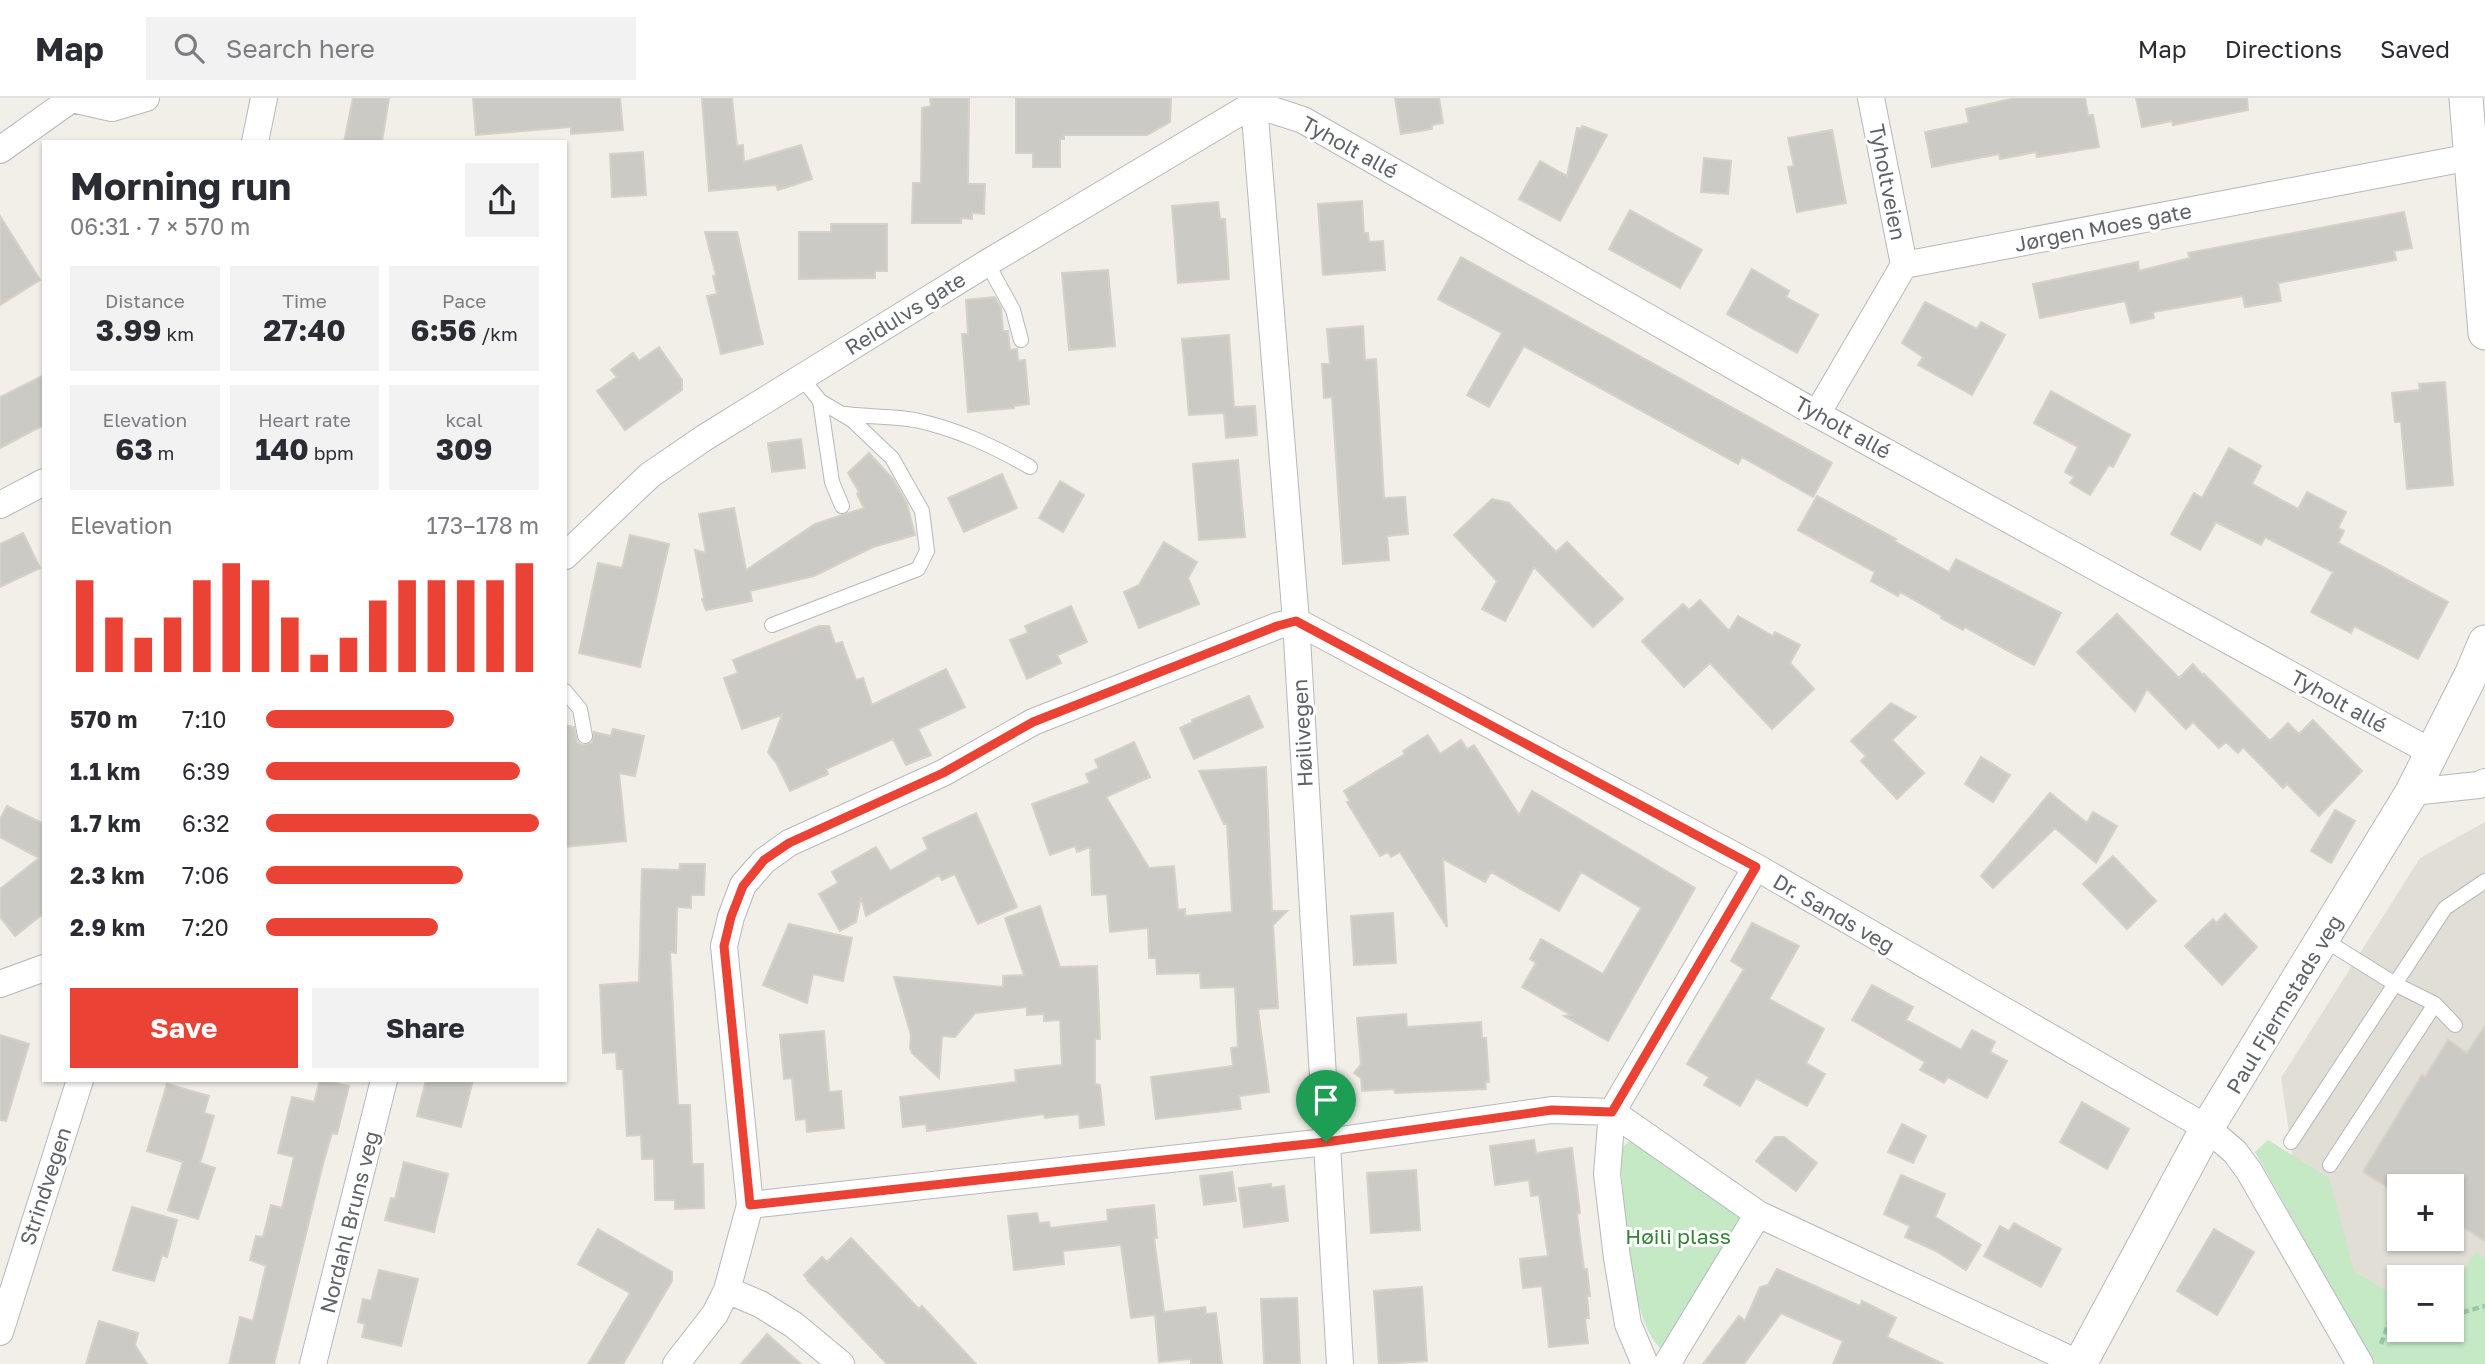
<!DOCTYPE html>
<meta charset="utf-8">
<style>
:root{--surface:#fff;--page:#f2f2f3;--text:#2b2b33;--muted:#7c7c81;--line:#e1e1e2;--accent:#ea4335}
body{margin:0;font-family:"Golos Text",sans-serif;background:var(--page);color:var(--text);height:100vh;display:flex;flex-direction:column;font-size:26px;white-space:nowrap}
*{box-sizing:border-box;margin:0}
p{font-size:23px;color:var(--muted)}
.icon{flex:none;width:38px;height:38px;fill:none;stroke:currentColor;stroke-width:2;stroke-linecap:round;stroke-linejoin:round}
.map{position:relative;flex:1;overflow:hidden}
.panel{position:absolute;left:42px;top:42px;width:525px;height:942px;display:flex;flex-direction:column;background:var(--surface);border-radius:0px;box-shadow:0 2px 5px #0004}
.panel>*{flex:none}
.tools{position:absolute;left:2387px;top:1076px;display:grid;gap:14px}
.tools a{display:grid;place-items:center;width:77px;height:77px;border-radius:0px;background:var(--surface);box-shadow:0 2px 5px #0004;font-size:35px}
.pin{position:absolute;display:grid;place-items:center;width:60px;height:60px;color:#fff;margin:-72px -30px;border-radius:50% 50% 50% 0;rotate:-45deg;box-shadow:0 0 7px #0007}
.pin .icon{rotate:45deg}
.round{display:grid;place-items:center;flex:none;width:74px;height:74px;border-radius:0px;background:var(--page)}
.summary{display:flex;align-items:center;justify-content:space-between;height:119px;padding:0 28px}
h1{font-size:38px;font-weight:700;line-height:52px}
.stats{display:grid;grid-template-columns:repeat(3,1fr);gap:10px;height:119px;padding:7px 28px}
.stats div{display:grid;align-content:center;border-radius:0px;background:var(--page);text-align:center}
.stats b{font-size:30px;font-weight:700}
.stats small{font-size:19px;font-weight:400}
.stats p{font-size:19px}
.chart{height:196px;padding:14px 28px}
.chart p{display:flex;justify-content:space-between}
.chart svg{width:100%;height:126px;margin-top:7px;stroke:var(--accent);stroke-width:6}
.cta{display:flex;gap:14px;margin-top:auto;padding:14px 28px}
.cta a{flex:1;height:80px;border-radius:0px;background:var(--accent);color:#fff;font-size:28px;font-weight:700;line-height:80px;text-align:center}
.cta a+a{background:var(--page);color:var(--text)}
ul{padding:0 28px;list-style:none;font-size:23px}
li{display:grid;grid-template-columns:112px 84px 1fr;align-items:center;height:52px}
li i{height:18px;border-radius:9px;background:var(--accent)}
header{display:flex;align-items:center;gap:42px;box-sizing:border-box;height:98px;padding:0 35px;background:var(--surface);border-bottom:2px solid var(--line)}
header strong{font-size:33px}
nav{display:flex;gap:38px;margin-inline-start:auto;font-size:24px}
.search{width:490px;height:63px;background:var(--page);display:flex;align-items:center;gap:18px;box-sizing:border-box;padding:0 24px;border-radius:0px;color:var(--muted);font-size:26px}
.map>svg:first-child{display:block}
.education{fill:#e1ded6;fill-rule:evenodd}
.green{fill:#c5e8c5}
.building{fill:#cccac5;stroke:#d6d1c6;stroke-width:2}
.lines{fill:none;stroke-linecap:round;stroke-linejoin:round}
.service-casing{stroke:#b5b8bc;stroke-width:16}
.minor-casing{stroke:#b5b8bc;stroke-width:28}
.tertiary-casing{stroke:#b5b8bc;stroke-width:35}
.path{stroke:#9cc7a9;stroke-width:4.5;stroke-dasharray:7 3.5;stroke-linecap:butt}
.service{stroke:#fff;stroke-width:14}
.minor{stroke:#fff;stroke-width:26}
.tertiary{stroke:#fff;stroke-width:33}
.route-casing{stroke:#fff;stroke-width:14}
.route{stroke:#ea4335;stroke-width:9}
.labels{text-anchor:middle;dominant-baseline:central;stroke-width:6;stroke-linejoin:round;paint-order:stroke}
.street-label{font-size:21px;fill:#5f6368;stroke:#fff}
.park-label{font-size:21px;fill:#348238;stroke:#fff}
</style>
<header>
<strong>Map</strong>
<div class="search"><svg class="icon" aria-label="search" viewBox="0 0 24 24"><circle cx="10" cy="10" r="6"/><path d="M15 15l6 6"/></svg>Search here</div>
<nav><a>Map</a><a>Directions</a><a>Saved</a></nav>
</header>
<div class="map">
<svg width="2485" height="1266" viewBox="0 0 2485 1266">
<rect width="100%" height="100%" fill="#f1efe8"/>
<path class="education" d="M2485,724V1255L2397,1266L2295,1075L2281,980L2420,760ZM2399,1088H2452V1141H2399ZM2399,1180H2452V1232H2399Z"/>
<path class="green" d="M2268,1042L2329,1080L2354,1173L2399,1201V1232H2452V1189L2476,1154L2485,1160V1266H2375L2255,1054Z
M1630,1043H1637L1739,1119L1741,1130L1664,1253C1629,1229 1626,1115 1621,1073C1621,1061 1619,1049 1630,1043Z"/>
<path class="building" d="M353,0H389L382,44H344Z
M473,0H620L623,32L571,36V29L476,37Z
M702,0H732L737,48L743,47L744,64L801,47L812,81L778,92L776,87L709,93Z
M930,0H969L968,86H985L984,116L972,115V121L961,120V125H912L913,85H921L922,10L931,8Z
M1016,0H1171L1170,24L1147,37H1064V41H1060V69H1033V55H1016Z
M1395,0H1439L1443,25L1432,27V31L1401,36Z
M2016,0H2085L2088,17H2093L2099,49L2037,59L2036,54L2000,61L1999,56L1932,69L1925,34L1969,25L1966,11Z
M2136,0H2247L2248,12L2173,27L2172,23L2142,29Z
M1582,28L1607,37L1560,123L1519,101L1540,63L1567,78L1577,30L1582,31Z
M1832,32L1846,105L1797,114L1788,69L1794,68L1788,40Z
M643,54L646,97L612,99L610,56Z
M1704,60L1731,63L1728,96L1701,94Z
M1362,103L1364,135H1368L1369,144L1383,143L1385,172L1323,177L1318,106Z
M1218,104L1220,121H1225L1229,181L1178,185L1172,108Z
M1630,112L1702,152L1680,190L1609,151Z
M2404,114L2412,150L2394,153L2396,162L2278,185L2281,203L2245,209L2243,198L2153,214L2154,220L2131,225L2125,203L2040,220L2033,186L2138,164L2139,173L2190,160L2188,155Z
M0,118L40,182L0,207Z
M831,126H887V173H875V180L799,181V134H831Z
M705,134H737L763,246L721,256L707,198L717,196L713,178L716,177Z
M1461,159L1832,365L1813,399L1742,359L1738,366L1524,248L1489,309L1467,297L1502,235L1438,201Z
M1752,171L1789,193L1786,199L1818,217L1797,255L1727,216Z
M1108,172L1115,248L1069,252L1062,175Z
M995,199L1001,210L1003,233H1008L1010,252L1017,251L1018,263L1025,262L1029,306L1014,308V310L968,314L962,236H968L966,202Z
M1925,204L1977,231L1981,224L2005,237L1972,297L1918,267L1923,259L1902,245Z
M1363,228L1365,262L1376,261L1384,400L1405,399L1408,436L1387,438L1389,462L1343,466L1332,299L1324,300L1322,266H1330L1327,231Z
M1229,237L1234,309L1255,308L1257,337L1226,340L1224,315L1189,317L1182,241Z
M659,249L682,282V292L625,332L597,293L617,279L611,272L633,255L639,263Z
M44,277V327L0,350V299Z
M2445,284L2453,387L2407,391L2401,324H2395L2392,295L2420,292L2419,286Z
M2051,293L2130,337L2113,369L2109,367L2090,397L2070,385L2074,379L2065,374L2078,349L2034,325Z
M801,341L805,370L772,374L768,345Z
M2229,350L2261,368L2252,386L2298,411L2307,394L2346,414L2338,430L2344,433L2338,445L2448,504L2418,561L2354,528L2351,535L2311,514L2333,474L2265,439L2261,447L2216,424L2200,452L2171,436L2194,395L2202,400Z
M869,355L893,381L907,406L915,437L873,449L814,478L750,493L752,503L706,512L702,501L704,500L695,452L706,455L699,416L734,410L746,472L815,426L864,410L857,396L859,394L848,375Z
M1238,362L1245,439L1199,442L1193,366Z
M1002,376L1017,410L964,434L948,400Z
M1060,383L1084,397L1063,434L1039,420Z
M1817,398L1896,441L1894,443L1949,474L1956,461L2061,515L2034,567L1965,529L1963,532L1941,520L1942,518L1900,494L1898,498L1871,483L1875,474L1798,432Z
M1492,401L1509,405L1556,454L1567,444L1623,501L1593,529L1534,469L1505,523L1482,511L1497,483L1454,437Z
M23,435L40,470L0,489V446Z
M630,437L669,446L640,569L579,555L598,465L622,470Z
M1164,444L1197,464L1188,480L1199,506L1139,530L1124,494L1139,487Z
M1700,502L1729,533L1738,518L1773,538L1775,534L1800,547L1790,565L1814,591L1772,631L1710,565L1684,589L1642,543L1683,506L1689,512Z
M1071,508L1087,544L1057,557L1061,565L1027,581L1010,542L1028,535L1025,528Z
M2117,516L2179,580L2193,566L2203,578L2204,576L2270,643L2288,625L2299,636L2313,622L2362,673L2319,718L2287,686L2283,690L2243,649L2238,655L2226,644L2219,650L2193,624L2186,631L2147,591L2135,613L2077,554Z
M819,528H829L835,546L842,544L856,582L863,580L872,607L946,571L965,609L918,631L931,657L906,667L893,641L826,671L828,676L790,693L777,666L768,654L782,617L742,631L724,580L738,575L733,562Z
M1249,598L1263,629L1194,661L1180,630L1193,624L1192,622Z
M1891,605L1916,619L1892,642L1924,675L1897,701L1861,663L1866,658L1851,643Z
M565,627L574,629L577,644L582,647L592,645L594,634L611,638L613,631L644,638L635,678L619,675L626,743L565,749Z
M1428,637L1440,656L1461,642L1467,651L1474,647L1519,717L1532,693L1695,790L1608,943L1564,918L1571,917L1522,889L1536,865L1530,861L1541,841L1603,876L1641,810L1581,774L1559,813L1491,774L1485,784L1443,761L1447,829L1400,754L1391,759L1388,754L1380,758L1347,704L1350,703L1344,693L1405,656L1403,653Z
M1134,644L1150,679L1106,699L1149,770L1174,768L1178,812L1185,811V818L1232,814L1227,726H1224L1199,673L1266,669L1272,813H1287L1273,827L1278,910L1258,911L1269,994L1239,998L1241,1011L1156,1021L1151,979L1233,968L1231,950L1238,949L1235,889L1201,890L1200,875L1157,876L1156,860H1149L1148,830L1110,834L1107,796L1092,797L1090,749L1077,754L1075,748L1050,757L1032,706L1090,685L1086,676L1099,670L1095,662Z
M1981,659L2010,677L1993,704L1965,686Z
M2050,695L2087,725L2093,714L2117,728L2096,765L2055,730L1993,790L1981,778Z
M7,708L44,726V815L15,838L0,819V791L39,760L0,739V721Z
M2335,712L2355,723L2331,765L2311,753Z
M976,715L1017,809L978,826L955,776L942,782L939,777L866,818L861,799L856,824L840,833L819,796L838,785L832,774L876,749L890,773L928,751L923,740Z
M2113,758L2156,803L2127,831L2083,786Z
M680,766H705L704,797H691V810L677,809L676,855L670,854L678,1007H690L692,1066H703L704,1110L675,1111V1102H655L654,1061H642L641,1037L627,1038L623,971H617L616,954L603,955L600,887L639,884L642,771L679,772Z
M1040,808L1060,869L1097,868L1100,941H1095V986L1100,987L1104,1027L1080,1030L1079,1016L1045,1020L1044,1016L927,1033L926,1026L903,1029L900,999L1016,984L1015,972L1062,967L1060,922L1044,923V916L1027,917V909L975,915L955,939L942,938L939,980L912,955L910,950L911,937L894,879L1003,889V878L1024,877L1005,820Z
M1393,815L1396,865L1354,867L1351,818Z
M2225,816L2257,849L2222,887L2185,848L2213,821L2216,825Z
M1752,825L1799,848L1769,901L1824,931L1806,965L1825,976L1807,1008L1756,980L1740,1008L1704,987L1709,979L1687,966L1744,871L1731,863Z
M789,826L852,840L843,883L813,876L807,905L763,887Z
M1872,887L1913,909L1906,922L1961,952L1972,932L1995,944L1990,954L2007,963L1987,1000L1948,979L1944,985L1920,972L1925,964L1852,922Z
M1406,916L1407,929L1481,924L1482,940H1486L1489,984H1485L1486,991L1395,995L1394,991L1362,993L1361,980L1354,975L1361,966L1357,920Z
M2485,928V1143L2452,1122V1088H2399L2397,1095L2363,1074L2422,977L2425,979L2448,942L2467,955Z
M824,933L829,994L841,993L844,1030L807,1034L806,1021L796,1022L792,980L784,981L780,937Z
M0,937L29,946L6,1023L0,1022Z
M320,982L349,988L337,1036L332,1035L323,1066L274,1266H229L240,1219L253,1223L266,1168L250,1162L256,1138L263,1139L271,1107L282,1110L294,1059L278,1055L292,999L314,1004Z
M426,982H473L461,1029L417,1018Z
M167,986L209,998L204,1015L214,1018L200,1065L215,1070L198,1121L168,1112L183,1064L147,1053Z
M2082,1004L2129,1031L2107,1071L2060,1044Z
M1902,1026L1926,1038L1913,1065L1888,1054Z
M1775,1039H1784L1817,1065L1796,1093L1756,1063Z
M1534,1042L1536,1055L1572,1050L1580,1115L1577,1116L1584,1171H1587L1590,1198H1587L1589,1220H1585L1588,1245L1549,1249L1542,1188L1523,1190L1520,1161L1548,1158L1539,1097L1531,1098L1529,1082L1495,1087L1490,1048Z
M404,1064L448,1076L434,1134L385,1122L391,1100L395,1101Z
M1416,1072L1420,1132L1371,1135L1367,1075Z
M1232,1074L1236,1103L1204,1107L1200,1078Z
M1901,1077L1945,1096L1935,1119L1981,1147L1966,1172L1936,1153L1905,1139L1910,1128L1884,1116Z
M1271,1086V1090L1284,1088L1288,1123L1244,1129L1239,1090Z
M1154,1107L1157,1140H1154L1164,1214L1205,1209L1206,1216L1216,1215L1222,1266H1191V1261L1159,1264L1155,1217L1131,1220L1121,1147L1063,1153L1064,1166L1014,1172L1008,1118L1037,1115L1039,1125L1049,1124L1050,1130L1108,1123L1107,1112Z
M132,1109L177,1122L167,1159L162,1157L154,1183L113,1172Z
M2014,1125L2061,1151L2041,1189L1984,1158L2000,1128L2009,1133Z
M598,1131L672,1174V1183L623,1266H588L630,1195L578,1166Z
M2214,1131L2254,1154L2217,1217L2177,1193Z
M851,1140L919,1211L922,1208L976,1266H887L807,1182L808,1181L804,1177L822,1159L827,1164Z
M1777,1171L1860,1208L1862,1203L1896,1220L1887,1239L1943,1266H1833L1843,1243L1781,1215L1744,1266H1703L1739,1218L1745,1223L1760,1189L1768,1187Z
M379,1172L418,1181L401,1248L362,1239L365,1226L358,1224L363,1201L371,1203Z
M1422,1189L1427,1263L1379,1266L1374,1193Z
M1297,1200L1300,1266H1264L1261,1201Z
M99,1223L138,1235L135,1247L147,1266H86Z
M767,1236L801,1266H741Z"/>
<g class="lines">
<g class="service-casing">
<path id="service" d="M987,165L1013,212L1021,242
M820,303L832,384L842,408
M846,316C868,319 893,318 915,322C957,331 993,348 1030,369
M772,527L918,471L927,453L922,413L892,360L852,322L820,303L801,279
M565,593L580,611L585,638
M2323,841L2395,886L2435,906L2455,927
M2291,1044L2445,810L2485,783
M2330,1067L2435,906"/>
</g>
<g class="minor-casing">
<path id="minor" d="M1871,0L1904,167
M72,1L112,10L146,0
M255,44L264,0
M0,52L73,0
M1817,316L1904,167L2471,59
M0,407L44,384
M565,458L650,377L704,340L987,165L1264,0
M2412,694L2479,687L2485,684
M0,886L44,870
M1612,1014L1758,1116L2080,1266
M1612,1014L1607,1076L1617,1160L1628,1226L1645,1266
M750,1107L1326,1044L1552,1012L1612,1014L1756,769
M727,1192L760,1206L794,1227L841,1266
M0,1234L80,982
M313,1266L384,982
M676,1266L715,1216L727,1192L750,1107L724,848L731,819L743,787L764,763L789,745L943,675L1033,624L1277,528L1296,523L1756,769L2207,1030L2235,1054L2249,1073L2360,1266
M1340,1266L1296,523L1254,6L1303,22L1817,316L2431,654
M1667,1266L1758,1116"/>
</g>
<g class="tertiary-casing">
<path id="tertiary" d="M2466,0L2485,235
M2080,1266L2207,1030L2412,694L2472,575L2485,544"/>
</g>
<path class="path" d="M2406,1180V1178
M2452,1211L2464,1214L2485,1208
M2381,1246L2399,1197"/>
<use href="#service" class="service"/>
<use href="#minor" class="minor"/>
<use href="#tertiary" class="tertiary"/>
</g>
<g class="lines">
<g class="route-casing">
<path id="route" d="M1296,523L1756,769L1612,1014L1552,1012L1326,1044L750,1107L724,848L731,819L743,788L764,762L789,745L943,675L1033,624L1277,528Z"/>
</g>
<use href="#route" class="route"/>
</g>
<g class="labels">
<g class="street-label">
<text transform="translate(1350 49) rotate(29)">Tyholt allé</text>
<text transform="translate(1888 84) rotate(79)">Tyholtveien</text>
<text transform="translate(2103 129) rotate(-11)">Jørgen Moes gate</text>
<text transform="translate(905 215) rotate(-32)">Reidulvs gate</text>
<text transform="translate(1843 329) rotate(29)">Tyholt allé</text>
<text transform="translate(2339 603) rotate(29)">Tyholt allé</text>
<text transform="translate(1302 635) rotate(-93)">Høilivegen</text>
<text transform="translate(1834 815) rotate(30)">Dr. Sands veg</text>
<text transform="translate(2284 906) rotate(-59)">Paul Fjermstads veg</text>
<text transform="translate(45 1088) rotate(-72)">Strindvegen</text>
<text transform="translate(349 1124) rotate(-76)">Nordahl Bruns veg</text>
</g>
<g class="park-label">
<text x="1678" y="1138">Høili plass</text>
</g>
</g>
</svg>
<div class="tools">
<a>+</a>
<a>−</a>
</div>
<div class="pin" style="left:1326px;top:1044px;background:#1e9e55"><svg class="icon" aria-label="arrive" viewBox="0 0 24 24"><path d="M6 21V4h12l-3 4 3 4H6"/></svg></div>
<section class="panel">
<div class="summary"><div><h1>Morning run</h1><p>06:31 · 7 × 570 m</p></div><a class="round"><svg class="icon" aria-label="share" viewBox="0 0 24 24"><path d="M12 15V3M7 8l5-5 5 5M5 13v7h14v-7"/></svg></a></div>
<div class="stats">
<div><p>Distance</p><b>3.99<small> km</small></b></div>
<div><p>Time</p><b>27:40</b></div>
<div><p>Pace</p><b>6:56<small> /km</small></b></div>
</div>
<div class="stats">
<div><p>Elevation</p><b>63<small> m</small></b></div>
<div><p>Heart rate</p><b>140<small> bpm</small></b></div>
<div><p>kcal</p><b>309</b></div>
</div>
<div class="chart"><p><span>Elevation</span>173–178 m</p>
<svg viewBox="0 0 160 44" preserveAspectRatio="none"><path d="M5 44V12M15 44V25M25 44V32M35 44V25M45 44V12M55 44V6M65 44V12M75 44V25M85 44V38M95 44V32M105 44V19M115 44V12M125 44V12M135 44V12M145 44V12M155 44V6"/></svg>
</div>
<ul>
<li><b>570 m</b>7:10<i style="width:69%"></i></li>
<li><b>1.1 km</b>6:39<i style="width:93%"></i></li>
<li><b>1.7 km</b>6:32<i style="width:100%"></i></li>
<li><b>2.3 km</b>7:06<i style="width:72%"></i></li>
<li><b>2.9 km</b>7:20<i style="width:63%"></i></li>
</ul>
<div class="cta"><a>Save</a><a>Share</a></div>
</section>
</div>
